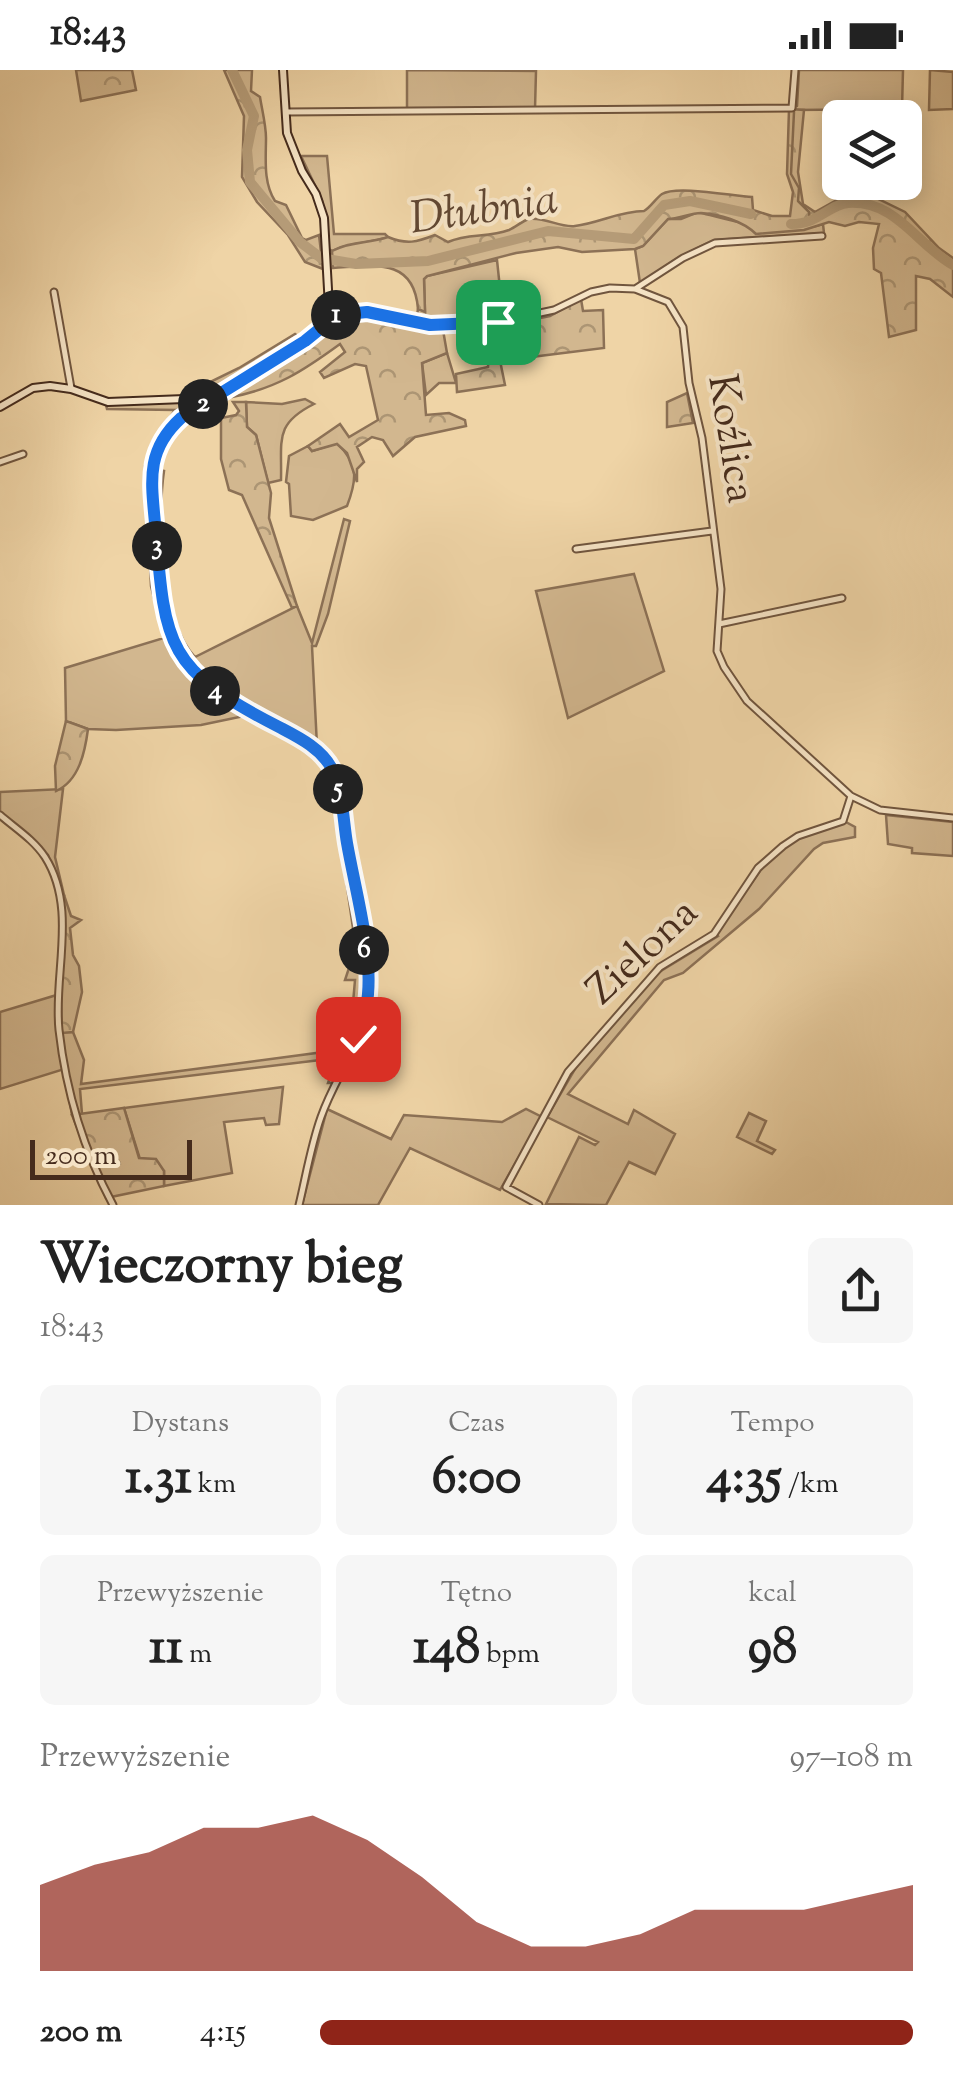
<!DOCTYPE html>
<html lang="pl">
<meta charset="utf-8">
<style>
:root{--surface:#fff;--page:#f6f6f6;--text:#222;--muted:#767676;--accent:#8f2418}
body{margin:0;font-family:"Sorts Mill Goudy",serif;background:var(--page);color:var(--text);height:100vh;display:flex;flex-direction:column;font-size:38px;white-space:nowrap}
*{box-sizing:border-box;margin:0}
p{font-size:32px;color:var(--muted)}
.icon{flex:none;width:55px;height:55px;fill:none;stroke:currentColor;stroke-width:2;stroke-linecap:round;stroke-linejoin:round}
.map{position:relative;height:1135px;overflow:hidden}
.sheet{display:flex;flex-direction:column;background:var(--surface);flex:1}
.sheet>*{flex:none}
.controls{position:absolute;left:822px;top:30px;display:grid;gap:20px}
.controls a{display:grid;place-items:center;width:100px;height:100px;border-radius:15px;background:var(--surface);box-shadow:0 5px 25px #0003;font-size:50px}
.scale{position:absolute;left:30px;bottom:25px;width:162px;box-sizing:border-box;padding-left:10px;border:5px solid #452b1c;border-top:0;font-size:28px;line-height:35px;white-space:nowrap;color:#452b1c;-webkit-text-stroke:8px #f5e3c5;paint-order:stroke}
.pin{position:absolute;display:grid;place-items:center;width:85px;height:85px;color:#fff;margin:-42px;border-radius:20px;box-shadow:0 5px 15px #0006}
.km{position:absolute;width:50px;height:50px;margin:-25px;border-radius:50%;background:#222;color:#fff;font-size:28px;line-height:50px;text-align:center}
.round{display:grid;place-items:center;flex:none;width:105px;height:105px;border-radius:15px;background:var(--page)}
.head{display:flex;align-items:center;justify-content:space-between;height:170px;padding:0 40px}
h1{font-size:55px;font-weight:700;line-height:75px}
.metrics{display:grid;grid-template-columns:repeat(3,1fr);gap:15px;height:170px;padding:10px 40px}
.metrics div{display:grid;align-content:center;border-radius:15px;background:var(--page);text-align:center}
.metrics b{font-size:50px;font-weight:700}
.metrics small{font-size:28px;font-weight:400}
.metrics p{font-size:28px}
.chart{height:280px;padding:20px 40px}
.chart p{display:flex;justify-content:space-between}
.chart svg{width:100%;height:180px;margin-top:10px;fill:var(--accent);opacity:.7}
ul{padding:0 40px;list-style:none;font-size:32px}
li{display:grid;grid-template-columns:160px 120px 1fr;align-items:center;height:75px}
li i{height:25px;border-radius:12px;background:var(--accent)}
.status{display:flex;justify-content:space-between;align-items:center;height:70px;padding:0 50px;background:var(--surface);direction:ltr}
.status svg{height:28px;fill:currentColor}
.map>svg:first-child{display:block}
.grass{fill:#d2b78f;stroke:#8c7156;stroke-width:2.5}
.forest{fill:url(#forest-crowns);stroke:#8c7156;stroke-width:2.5}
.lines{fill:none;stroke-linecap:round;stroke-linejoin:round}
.stream{stroke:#886e53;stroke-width:2.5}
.river{stroke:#b59b77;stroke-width:10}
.street-casing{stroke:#70553e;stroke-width:9}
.secondary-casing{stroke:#452b1c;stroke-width:10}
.street{stroke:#f5e3c5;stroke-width:5}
.secondary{stroke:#f5e3c5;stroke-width:6}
.route-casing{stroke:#fff;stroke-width:20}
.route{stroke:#1a73e8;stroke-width:12}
.labels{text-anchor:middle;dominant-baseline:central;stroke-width:8;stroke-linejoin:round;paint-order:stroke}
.street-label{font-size:42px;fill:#452b1c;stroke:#f5e3c5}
.water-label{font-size:45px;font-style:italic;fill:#614733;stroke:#f5e3c5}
</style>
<div class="status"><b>18:43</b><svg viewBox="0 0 49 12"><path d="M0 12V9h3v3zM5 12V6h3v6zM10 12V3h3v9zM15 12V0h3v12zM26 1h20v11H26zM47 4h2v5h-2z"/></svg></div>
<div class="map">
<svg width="953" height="1135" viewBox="0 0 953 1135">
<defs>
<pattern id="forest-crowns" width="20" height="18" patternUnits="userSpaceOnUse" patternTransform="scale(2.5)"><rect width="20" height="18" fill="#d2b78f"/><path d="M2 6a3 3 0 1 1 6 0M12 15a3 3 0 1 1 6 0" fill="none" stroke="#ac9574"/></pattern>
</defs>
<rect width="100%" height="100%" fill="#efd4a6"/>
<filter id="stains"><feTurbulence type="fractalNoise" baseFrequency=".002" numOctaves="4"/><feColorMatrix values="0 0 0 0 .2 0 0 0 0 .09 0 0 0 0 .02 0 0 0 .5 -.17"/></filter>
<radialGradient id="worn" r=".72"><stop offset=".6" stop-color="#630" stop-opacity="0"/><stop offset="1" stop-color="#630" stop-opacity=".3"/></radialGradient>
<path class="grass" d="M407,0L536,1L535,39L407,38Z
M798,0H903L902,39L795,40Z
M930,0L953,2V39L929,40Z
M301,86H327L334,164H385L388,167C366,175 351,171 332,181L329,179L322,130Z
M698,142C737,152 784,167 823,154L824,163L714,170L679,187L640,213L635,179L643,176L668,149H681Z
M497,190L503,247L469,253L416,251L418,239L425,241L424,209L427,206Z
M295,264L302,269L226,316L208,323V313L239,298Z
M447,283L456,313H439L426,325L422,293Z
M305,329L314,334C274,354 282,370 281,410L268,413L256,365L247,357L246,332L282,334Z
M182,330L199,331C186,346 165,354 156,374C146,396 153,428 155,451C160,548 155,594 249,645L201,655L116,660L88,659L66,651L65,598L164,568L151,516L145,396L152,372L175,340L107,339L106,335Z
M337,373C359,394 357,410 347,436L313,450L291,446L289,414L286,412L289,386L308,376L312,381Z
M156,399L164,401C157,448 161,551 195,587L297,536L312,573L344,449L350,451L328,544L316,576H312L317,676C287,650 247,642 216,617C202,606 188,592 179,577C157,536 155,446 156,399Z
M634,504L664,601L568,648L536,521Z
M326,697L337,728L366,923L350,985L334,1013H328L337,988L80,1019L82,1044L72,1045L64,999L0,1019V942L60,924L62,962H73L84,990L81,1014L346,979L350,968L355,910H345L350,895L347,873L349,867L354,868V865L334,728L323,698Z
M63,719L55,787L64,825H60L48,785L0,742V722Z
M886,745L953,752V786L912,783V778L888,774Z
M844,751L855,757V767L823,773L814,779L759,839L683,903L664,910L568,1024L628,1054L634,1040L675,1064L655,1104L629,1092L606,1135L546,1134L579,1067L595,1075L598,1072L547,1047L579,992L656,904L718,866L716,863L767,791L793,771Z
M283,1017L279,1054L266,1055L264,1048L224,1052L232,1103L164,1116V1101L140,1089L124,1038Z
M327,1039L391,1069L404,1045L502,1052L526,1039L542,1047L500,1120L410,1078L378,1135H302Z
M749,1043L766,1051L757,1071L775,1080L772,1084L737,1067Z"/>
<path class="forest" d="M76,0H132L136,20L81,31Z
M224,0H252L251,21L260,27C262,40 266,55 266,68C266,89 263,112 275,131L286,135L302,168L306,170L319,165L323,199L305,192L288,165L257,132L242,107L244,46Z
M789,39L804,40L798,102L803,134L815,142L846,125L855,122L870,125L905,142L939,178L953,188V227L930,209L916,206V260L889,267L881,203L874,199L873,178L879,154L859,152L845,156L829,152L804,160L756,164C743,151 719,144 701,143C690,143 679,149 668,149L643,176L635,179L582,182L558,177L516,183L427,206L424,209L425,242L418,239C414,186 372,196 333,198L332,181C351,171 367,174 388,167C407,175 417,172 435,165L448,172C468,163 488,168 509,160C516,157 522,151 529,149C546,147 560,158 575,156C599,153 620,141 644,141C651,137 656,128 662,124C677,115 732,126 752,127L753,140L772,146H790L793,122L787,104Z
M581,229L583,241L603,240L604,278L531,287L532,265L497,276L505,315L457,322L456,304L488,297L490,258L550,246Z
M373,245L411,257L443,260L447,283L422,293L426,345L449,343L465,350L466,356L415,367L393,386L383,370L372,367L357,377L364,392L357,399V412L347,383L337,374L312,381L308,376L340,354L349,367L378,350L366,296L355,294L324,308L320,302L345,282L340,274C303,301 277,318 232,327L228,322L310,272L328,254L349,247Z
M687,323L693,353L667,357V332Z
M233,332H246L247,357L256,365L271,423L269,448L297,536L292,538L242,425L229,420L221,389V348L236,345L239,341Z
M66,651L88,659C85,682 79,711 56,721L55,696Z
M60,825H64L71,846L81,850L70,858L73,885L79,896L82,922L73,962L62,963C59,917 64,871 60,825Z
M124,1038L139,1088L156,1089L164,1101V1116L106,1128L72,1045Z"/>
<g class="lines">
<path class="stream" d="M797,36L799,0
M794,42L791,104L799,118L798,131L809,142L810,152"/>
<path class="river" d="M232,0L254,46L247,80L250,112L300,172L321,188L356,194L428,191L548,161L634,169L664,135L690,131L751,144
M791,154C819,154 828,135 848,133C896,130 916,174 953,195"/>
<g class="street-casing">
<path id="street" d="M286,42L792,38L795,0
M635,219L683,188L715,173L822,166
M54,222L71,318
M329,246L367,242L431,255L464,256L498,252L554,240L591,222L610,218L635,219L668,232L683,257L689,313L702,368L721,519L717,581L724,597L747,631L851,726L880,740L953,748
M207,330C194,341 176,349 165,363C143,390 153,434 156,466C159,504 159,543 176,578C209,645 317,649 335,710C344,738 346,770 351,799C358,841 375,892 367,935C358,982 336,1005 321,1047C311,1075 306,1106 299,1135
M0,392L23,384
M576,479L712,461
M719,554L842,528
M0,745C15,758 34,770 45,787C78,839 53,904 59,960C66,1022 84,1081 113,1135
M539,1135L506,1117L568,1002L660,897L714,864L758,798L783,776L798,766L843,751L851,726"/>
</g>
<g class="secondary-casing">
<path id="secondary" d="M0,337L33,318L50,316L71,319L108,332L210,328L305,271L321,259L328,246L329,237L324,148L316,124L302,101L287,63L283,0"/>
</g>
<use href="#street" class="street"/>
<use href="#secondary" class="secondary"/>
</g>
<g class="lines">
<g class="route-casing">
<path id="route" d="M358,969C362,954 367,939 368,924C372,878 355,819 347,773C343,750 343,720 332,699C321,678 298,667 279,657C165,599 165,576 155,453C151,410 146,380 181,348L305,271L321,258L328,246L367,242L430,255L498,252"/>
</g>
<use href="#route" class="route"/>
</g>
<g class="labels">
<g class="street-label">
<text transform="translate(729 369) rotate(81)">Koźlica</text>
<text transform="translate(644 883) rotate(-43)">Zielona</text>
</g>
<g class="water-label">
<text transform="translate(484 142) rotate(-8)">Dłubnia</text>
</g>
</g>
<rect width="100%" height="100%" filter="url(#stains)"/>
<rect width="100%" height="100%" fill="url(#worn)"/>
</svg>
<div class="controls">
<a><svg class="icon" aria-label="layers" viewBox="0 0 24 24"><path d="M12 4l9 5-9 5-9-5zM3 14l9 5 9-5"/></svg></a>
</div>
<div class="scale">200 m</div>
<div class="pin" style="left:498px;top:252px;background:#1e9e55"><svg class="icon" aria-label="arrive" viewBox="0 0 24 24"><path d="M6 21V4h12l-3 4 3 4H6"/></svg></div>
<div class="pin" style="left:358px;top:969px;background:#d93025"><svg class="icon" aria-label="check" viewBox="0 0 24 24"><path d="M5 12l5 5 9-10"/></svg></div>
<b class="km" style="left:336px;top:245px">1</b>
<b class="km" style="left:203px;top:334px">2</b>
<b class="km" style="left:157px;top:476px">3</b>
<b class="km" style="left:215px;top:621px">4</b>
<b class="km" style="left:338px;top:719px">5</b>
<b class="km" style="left:364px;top:880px">6</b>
</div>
<section class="sheet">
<div class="head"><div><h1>Wieczorny bieg</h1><p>18:43</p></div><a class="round"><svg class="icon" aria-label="share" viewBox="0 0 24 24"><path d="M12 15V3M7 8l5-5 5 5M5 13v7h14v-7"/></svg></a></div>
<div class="metrics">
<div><p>Dystans</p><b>1.31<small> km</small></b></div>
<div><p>Czas</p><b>6:00</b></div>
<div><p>Tempo</p><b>4:35<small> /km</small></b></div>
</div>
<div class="metrics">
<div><p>Przewyższenie</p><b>11<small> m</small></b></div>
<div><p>Tętno</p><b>148<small> bpm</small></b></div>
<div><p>kcal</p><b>98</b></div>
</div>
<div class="chart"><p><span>Przewyższenie</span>97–108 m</p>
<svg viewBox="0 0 160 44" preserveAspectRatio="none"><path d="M0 44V23L10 18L20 15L30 9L40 9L50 6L60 12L70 21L80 32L90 38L100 38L110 35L120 29L130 29L140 29L150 26L160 23V44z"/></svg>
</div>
<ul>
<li><b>200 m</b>4:15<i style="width:100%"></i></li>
</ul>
</section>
